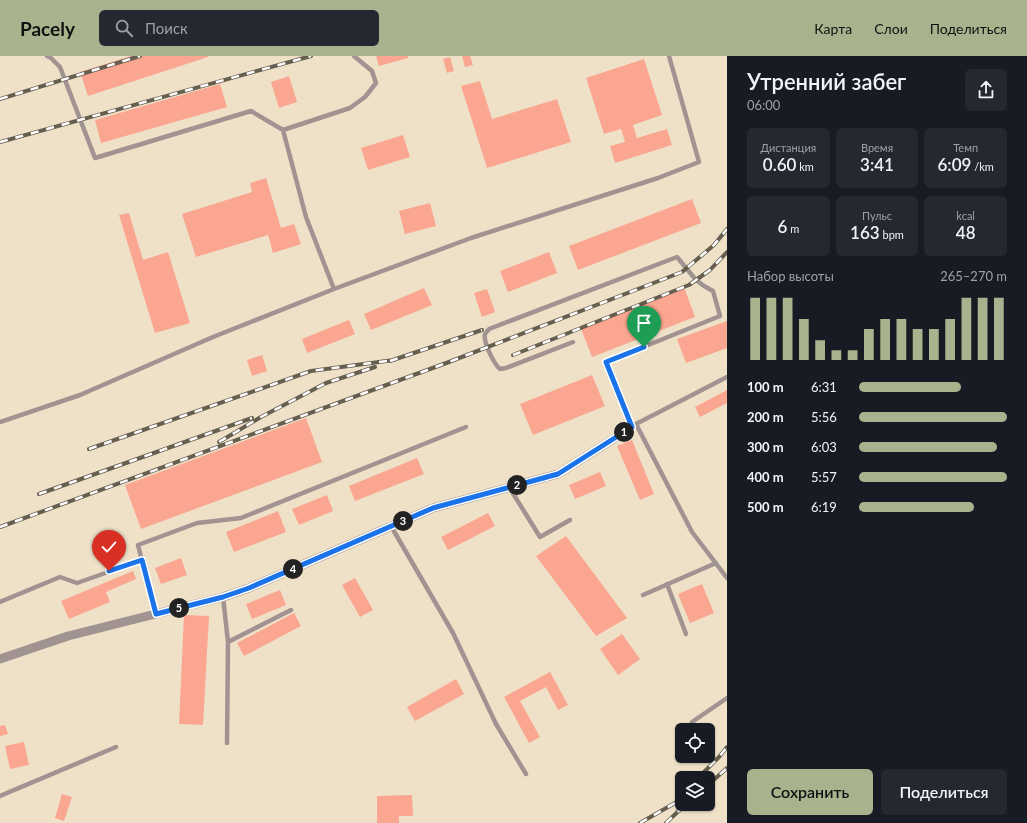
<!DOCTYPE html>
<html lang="ru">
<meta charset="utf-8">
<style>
:root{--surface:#171b24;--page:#242831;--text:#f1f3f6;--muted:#9ea1a6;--accent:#a8b28d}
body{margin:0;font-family:Lato,sans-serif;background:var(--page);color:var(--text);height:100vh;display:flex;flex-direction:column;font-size:15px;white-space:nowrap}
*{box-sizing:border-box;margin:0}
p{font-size:13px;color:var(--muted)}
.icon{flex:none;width:22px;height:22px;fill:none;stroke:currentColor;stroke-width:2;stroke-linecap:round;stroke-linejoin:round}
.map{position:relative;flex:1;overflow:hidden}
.side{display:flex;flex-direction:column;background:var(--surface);width:300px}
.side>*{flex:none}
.buttons{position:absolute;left:675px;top:667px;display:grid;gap:8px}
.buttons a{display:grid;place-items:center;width:40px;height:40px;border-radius:6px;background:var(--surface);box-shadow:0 1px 3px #0004;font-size:20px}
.pin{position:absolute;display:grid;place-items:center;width:34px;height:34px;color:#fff;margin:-41px -17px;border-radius:50% 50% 50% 0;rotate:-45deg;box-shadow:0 0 4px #0007}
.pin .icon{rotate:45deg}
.km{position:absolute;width:20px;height:20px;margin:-10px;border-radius:50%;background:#222;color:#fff;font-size:11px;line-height:20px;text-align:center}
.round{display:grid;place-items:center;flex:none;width:42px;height:42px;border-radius:6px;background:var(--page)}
.summary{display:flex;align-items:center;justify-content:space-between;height:68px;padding:0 20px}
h1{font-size:22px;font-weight:600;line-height:30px}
.metrics{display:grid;grid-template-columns:repeat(3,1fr);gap:6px;height:68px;padding:4px 20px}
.metrics div{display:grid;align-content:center;border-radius:6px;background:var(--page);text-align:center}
.metrics b{font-size:17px;font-weight:600}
.metrics small{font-size:11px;font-weight:400}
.metrics p{font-size:11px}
.chart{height:112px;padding:8px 20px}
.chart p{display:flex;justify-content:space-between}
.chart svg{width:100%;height:72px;margin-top:4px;stroke:var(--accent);stroke-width:6}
.button{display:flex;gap:8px;margin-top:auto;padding:8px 20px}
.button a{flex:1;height:46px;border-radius:6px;background:var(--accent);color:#111;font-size:16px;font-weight:600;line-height:46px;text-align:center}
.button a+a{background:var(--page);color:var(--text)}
ul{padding:0 20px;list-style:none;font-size:13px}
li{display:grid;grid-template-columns:64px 48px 1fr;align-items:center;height:30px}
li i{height:10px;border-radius:5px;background:var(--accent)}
header{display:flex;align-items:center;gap:24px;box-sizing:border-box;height:56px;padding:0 20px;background:var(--accent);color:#111}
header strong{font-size:19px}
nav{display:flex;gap:22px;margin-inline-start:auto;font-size:14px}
.search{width:280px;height:36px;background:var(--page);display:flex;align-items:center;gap:10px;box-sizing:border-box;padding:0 14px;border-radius:6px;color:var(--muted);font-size:15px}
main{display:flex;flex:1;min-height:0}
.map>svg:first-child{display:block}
.building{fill:#fba690}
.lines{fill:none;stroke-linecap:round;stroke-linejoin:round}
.lane{stroke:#a09391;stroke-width:4.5}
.street{stroke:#a09391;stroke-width:9}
.rail-casing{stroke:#665e4f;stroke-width:4}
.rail{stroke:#fff;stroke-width:2.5;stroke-dasharray:8;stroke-linecap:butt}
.route-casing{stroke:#fff;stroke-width:8}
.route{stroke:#1a73e8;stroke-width:5}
</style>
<header>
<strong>Pacely</strong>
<div class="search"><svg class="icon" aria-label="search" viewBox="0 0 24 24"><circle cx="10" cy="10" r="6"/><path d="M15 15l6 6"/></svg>Поиск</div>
<nav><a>Карта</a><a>Слои</a><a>Поделиться</a></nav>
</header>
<main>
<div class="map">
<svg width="727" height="767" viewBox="0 0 727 767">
<rect width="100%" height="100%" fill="#eee1c8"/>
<path class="building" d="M131,0H208V1L88,40L80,16Z
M376,0H408V2L379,10Z
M462,0H470L473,9L465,11Z
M450,1L454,15L447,17L443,3Z
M644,3L662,59L633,69L637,82L667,73L672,89L615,107L610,90L625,86L621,73L604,78L586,22Z
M289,20L297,46L279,52L271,26Z
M480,25L492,63L557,43L571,86L487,112L461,30Z
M220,28L227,51L101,87L95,64Z
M403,79L410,101L368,114L361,92Z
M266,122L281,172L294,168L301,188L273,197L268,179L196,201L182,158L252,136L250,127Z
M692,143L701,167L578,214L569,190Z
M430,147L436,170L405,178L399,155Z
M129,157L143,204L168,196L190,267L155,277L119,159Z
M549,196L557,217L508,236L500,215Z
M684,231L695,261L592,301L580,270Z
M424,232L432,249L371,274L364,258Z
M487,233L495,256L482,261L474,237Z
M349,264L355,278L307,297L302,283Z
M727,265V292L686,307L677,283Z
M262,299L267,315L252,320L247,304Z
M592,319L605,350L533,379L520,348Z
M727,334V347L700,361L695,351Z
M306,362L322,406L141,473L125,429Z
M632,384L654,438L640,444L617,390Z
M417,402L424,418L355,445L349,430Z
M600,416L606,430L575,443L569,429Z
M327,439L333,455L299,469L292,453Z
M278,455L286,476L234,496L226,476Z
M488,457L495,470L448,494L441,481Z
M566,480L627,562L596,580L536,500Z
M181,502L187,519L161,528L155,512Z
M133,515L136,523L106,536L110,546L69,563L61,545Z
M355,522L373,554L360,561L342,529Z
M702,528L714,557L690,567L678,538Z
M280,534L286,549L252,563L246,548Z
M294,557L301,570L244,600L237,587Z
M184,559L209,560L203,669L179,668Z
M622,578L640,603L618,619L600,593Z
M550,616L568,649L558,654L546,631L520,645L540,681L529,687L504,641Z
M456,623L464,638L415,665L407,651Z
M5,669L8,678L0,680V670Z
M24,686L29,709L10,713L5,690Z
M62,738L72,741L64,765L55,762Z
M412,739L413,760H399V767H377V740Z"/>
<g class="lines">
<path class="lane" d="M283,74L350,52L365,41L376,27L372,15L354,0
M334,233L471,182L658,122L699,106L669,0
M573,286L506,312L500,313C494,308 483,286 485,278C486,276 488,275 489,273L677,201L696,224L704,230L713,235L720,260L606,306L632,371
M0,366L80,339L213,281L334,233L306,161L283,74L251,55L95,102L60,11L51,2L47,0
M636,368L692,476L727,522
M634,369L727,321
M509,431L540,481L570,464
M391,470L453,577L496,668L526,718
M667,528L686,578
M643,539L716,507
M223,541L228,586L227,687
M0,546L60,521L77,527L142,504
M156,558L138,489L197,467L241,462L466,371
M228,586L291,554
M692,666L727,642
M0,740L116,691"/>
<path class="street" d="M0,603L68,580L223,541L249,532L433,452L558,418L626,375"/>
<g class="rail-casing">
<path id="rail" d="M0,43L140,0
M0,86L311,0
M513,299L689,229L710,214L727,196
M390,305L482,274
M219,386L261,361L326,327L375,311
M89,393L311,315L394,304
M39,438L252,362
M0,471L449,306L682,216L714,189L727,173
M698,722L719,701L727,691
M708,729L727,712
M640,767L682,743
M666,767L686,748"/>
</g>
<use href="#rail" class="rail"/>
</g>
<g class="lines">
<g class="route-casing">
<path id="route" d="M109,515L142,504L156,558L223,541L249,532L433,452L558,418L632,371L606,306L644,291"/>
</g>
<use href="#route" class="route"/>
</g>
</svg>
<div class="buttons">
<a><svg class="icon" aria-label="locate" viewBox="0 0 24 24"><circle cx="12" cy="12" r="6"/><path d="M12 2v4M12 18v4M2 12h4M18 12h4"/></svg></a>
<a><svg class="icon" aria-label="layers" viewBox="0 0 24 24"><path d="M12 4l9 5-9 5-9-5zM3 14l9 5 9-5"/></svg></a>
</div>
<div class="pin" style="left:644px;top:291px;background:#1e9e55"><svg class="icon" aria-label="arrive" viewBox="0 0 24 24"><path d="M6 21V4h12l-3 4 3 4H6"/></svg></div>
<div class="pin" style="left:109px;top:515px;background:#d93025"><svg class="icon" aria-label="check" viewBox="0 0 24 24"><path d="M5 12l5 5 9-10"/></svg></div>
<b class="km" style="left:624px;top:376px">1</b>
<b class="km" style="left:517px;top:429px">2</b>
<b class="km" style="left:403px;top:465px">3</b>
<b class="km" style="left:293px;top:513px">4</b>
<b class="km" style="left:179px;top:552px">5</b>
</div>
<section class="side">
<div class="summary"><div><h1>Утренний забег</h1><p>06:00</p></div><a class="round"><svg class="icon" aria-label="share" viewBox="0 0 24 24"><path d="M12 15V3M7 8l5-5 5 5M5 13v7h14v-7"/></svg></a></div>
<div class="metrics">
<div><p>Дистанция</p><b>0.60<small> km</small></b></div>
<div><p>Время</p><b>3:41</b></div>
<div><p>Темп</p><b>6:09<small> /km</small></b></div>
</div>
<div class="metrics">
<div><b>6<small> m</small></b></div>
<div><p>Пульс</p><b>163<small> bpm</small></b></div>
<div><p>kcal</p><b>48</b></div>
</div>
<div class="chart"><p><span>Набор высоты</span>265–270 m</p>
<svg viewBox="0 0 160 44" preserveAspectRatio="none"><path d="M5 44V6M15 44V6M25 44V6M35 44V19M45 44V32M55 44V38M65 44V38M75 44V25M85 44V19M95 44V19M105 44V25M115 44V25M125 44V19M135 44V6M145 44V6M155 44V6"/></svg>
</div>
<ul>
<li><b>100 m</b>6:31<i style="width:69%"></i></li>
<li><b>200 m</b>5:56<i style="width:100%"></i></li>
<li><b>300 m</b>6:03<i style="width:93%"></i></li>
<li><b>400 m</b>5:57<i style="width:100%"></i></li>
<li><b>500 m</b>6:19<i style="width:78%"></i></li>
</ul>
<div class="button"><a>Сохранить</a><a>Поделиться</a></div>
</section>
</main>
